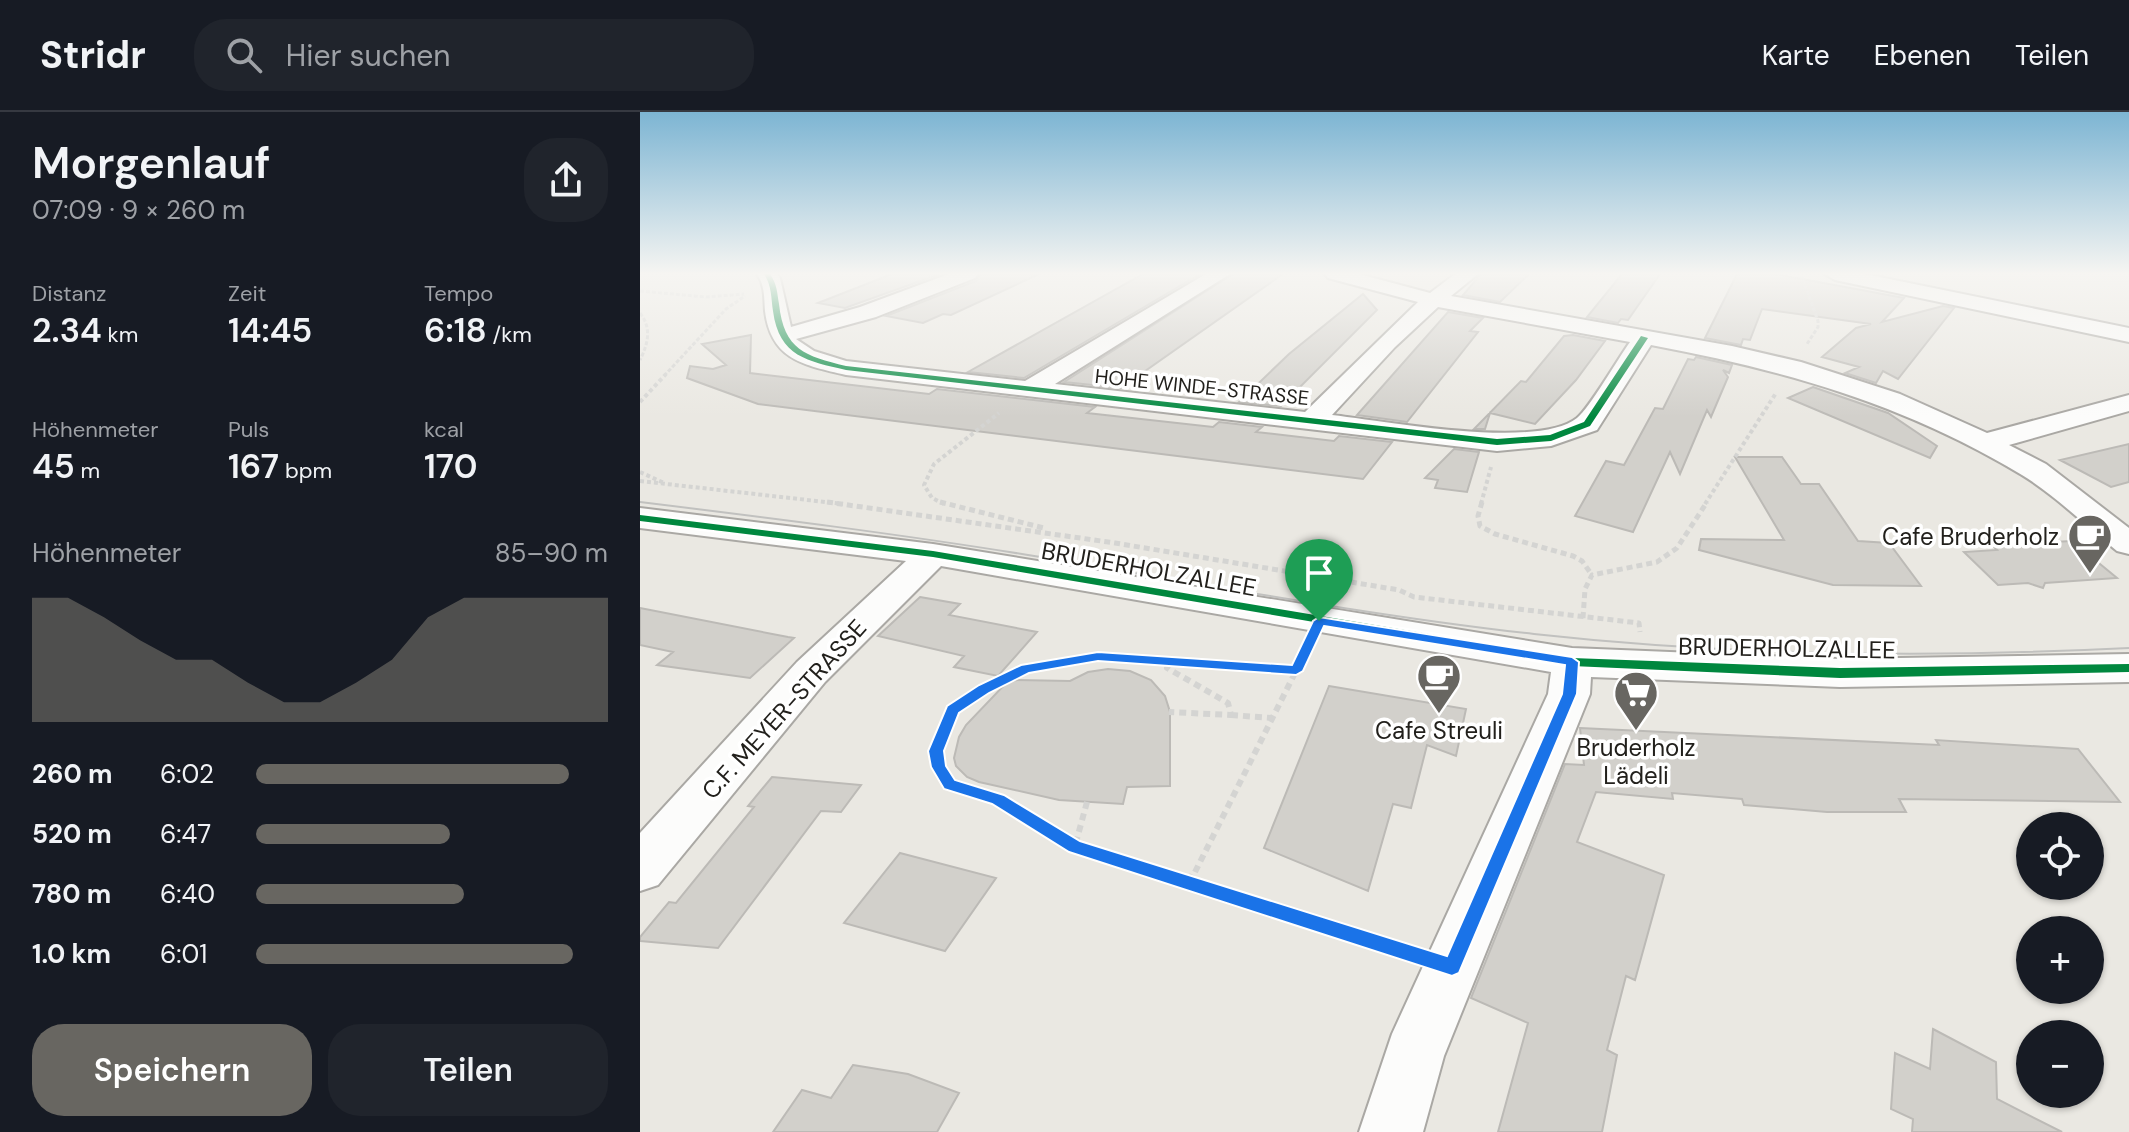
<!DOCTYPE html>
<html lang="de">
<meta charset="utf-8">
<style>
:root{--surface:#171b24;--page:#20242c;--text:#f1f3f6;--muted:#9ea1a6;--line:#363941;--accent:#686661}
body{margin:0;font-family:"DM Sans",sans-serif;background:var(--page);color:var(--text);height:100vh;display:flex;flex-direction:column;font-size:30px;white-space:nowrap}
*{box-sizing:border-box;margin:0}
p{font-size:26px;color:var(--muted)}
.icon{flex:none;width:44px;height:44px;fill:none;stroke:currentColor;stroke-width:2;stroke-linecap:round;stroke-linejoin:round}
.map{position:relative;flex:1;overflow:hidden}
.drawer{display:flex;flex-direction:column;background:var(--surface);width:640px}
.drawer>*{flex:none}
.controls{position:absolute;left:1376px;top:700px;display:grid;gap:16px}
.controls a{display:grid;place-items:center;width:88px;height:88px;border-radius:50%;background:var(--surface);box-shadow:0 2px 6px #0004;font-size:40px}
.pin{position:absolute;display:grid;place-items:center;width:68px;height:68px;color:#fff;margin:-82px -34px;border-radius:50% 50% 50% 0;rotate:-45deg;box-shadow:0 0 8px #0007}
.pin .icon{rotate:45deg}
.round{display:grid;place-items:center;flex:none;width:84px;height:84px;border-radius:32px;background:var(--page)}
.summary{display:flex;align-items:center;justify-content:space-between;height:136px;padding:0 32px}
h1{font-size:44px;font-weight:600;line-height:60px}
.stats{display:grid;grid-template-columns:repeat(3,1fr);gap:12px;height:136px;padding:8px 32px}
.stats div{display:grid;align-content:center}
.stats b{font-size:34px;font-weight:600}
.stats small{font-size:22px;font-weight:400}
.stats p{font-size:22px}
.chart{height:224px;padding:16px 32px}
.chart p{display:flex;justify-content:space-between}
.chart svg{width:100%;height:144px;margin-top:8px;fill:var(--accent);opacity:.7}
.cta{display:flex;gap:16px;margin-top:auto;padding:16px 32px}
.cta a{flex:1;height:92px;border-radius:32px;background:var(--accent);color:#fff;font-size:32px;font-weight:600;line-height:92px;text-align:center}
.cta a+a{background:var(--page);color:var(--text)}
ul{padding:0 32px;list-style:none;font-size:26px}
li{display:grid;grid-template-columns:128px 96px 1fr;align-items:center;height:60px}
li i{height:20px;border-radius:10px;background:var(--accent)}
header{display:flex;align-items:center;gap:48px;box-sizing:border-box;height:112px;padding:0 40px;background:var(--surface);border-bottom:2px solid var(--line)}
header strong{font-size:38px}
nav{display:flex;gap:44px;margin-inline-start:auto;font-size:28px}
.search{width:560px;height:72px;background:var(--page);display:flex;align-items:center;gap:20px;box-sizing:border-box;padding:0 28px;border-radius:32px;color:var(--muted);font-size:30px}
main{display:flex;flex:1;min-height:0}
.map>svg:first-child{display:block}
.building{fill:#d2d0cb;stroke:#bcbab6;stroke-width:2}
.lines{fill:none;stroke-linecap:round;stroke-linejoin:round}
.minor-casing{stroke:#aaa8a4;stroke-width:4}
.path-far4{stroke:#d4d4d2;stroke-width:3;stroke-dasharray:4 2;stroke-linecap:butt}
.path-far3{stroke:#d4d4d2;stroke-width:4;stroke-dasharray:4 3;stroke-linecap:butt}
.path-far2{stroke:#d4d4d2;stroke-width:5;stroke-dasharray:6 4;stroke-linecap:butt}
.path-far1{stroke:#d4d4d2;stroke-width:6;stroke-dasharray:7 5;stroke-linecap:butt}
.path{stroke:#d4d4d2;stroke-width:8;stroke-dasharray:9 6;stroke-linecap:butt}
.minor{fill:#fcfcfb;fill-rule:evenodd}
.tram{stroke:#c1c1bf;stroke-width:2}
.cycleway-casing{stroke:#fff;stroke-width:5}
.cycleway{fill:#00873e;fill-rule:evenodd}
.route{fill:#1a73e8;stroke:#fff;stroke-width:2;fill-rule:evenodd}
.labels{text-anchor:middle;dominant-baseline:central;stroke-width:7;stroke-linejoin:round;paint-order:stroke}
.far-street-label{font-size:20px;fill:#22201c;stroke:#fff}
.poi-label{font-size:24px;fill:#22201c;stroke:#fff}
.street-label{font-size:24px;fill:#22201c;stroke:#fff}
</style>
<header>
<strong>Stridr</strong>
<div class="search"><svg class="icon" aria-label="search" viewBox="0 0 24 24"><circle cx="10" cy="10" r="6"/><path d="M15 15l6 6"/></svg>Hier suchen</div>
<nav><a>Karte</a><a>Ebenen</a><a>Teilen</a></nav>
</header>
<main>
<section class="drawer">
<div class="summary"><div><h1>Morgenlauf</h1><p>07:09 · 9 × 260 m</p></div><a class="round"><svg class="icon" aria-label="share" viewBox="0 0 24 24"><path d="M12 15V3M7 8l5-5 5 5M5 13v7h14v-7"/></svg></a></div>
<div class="stats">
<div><p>Distanz</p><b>2.34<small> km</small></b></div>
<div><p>Zeit</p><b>14:45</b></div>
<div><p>Tempo</p><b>6:18<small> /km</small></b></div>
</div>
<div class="stats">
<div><p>Höhenmeter</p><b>45<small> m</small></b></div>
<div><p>Puls</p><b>167<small> bpm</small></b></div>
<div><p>kcal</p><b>170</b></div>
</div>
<div class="chart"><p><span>Höhenmeter</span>85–90 m</p>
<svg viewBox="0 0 160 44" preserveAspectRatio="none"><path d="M0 44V6L10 6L20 12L30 19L40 25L50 25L60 32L70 38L80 38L90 32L100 25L110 12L120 6L130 6L140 6L150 6L160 6V44z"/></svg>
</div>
<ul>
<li><b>260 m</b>6:02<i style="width:89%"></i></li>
<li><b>520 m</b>6:47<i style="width:55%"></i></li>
<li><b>780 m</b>6:40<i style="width:59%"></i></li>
<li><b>1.0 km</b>6:01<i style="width:90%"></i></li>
</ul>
<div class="cta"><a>Speichern</a><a>Teilen</a></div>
</section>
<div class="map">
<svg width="1489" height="1020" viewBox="0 0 1489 1020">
<rect width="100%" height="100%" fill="#eae8e2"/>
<path class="building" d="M252,162H300L205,196L178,191Z
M341,162H399L311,203L303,202L283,211L246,204L336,169Z
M503,162H560L384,266L328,260Z
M593,162H643L481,276L424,270Z
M841,162H889L860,190L823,183Z
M982,162H1020L988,208L981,207L978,211L947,205Z
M1097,162H1135L1264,186L1242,210L1303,194L1314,196L1258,267L1243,259L1236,271L1205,261L1219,255L1182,245L1216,216L1231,212L1122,197L1110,228L1103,227L1101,233L1065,226Z
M723,182L737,198L641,294L599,290L649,242Z
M808,200L843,206L830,219L838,220L767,310L717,303Z
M111,223L110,261L289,282L297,277L455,295L447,301L573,315L579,310L622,315L616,320L694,329L699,324L752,330L723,367L118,292L47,266L50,254L73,257L86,253L62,232Z
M933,223L965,229L936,268L895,312L850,301L845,317H834L881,269L886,270L924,224Z
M1056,245L1092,253L1089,261L1083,258L1088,265L1071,305L1067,298L1040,362L1030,340L993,420L935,404L966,349L984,353L1015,296L1023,297L1048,247L1054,248Z
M1173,275L1248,301L1297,334L1290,346L1148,286Z
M1489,332V370L1471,375L1420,348Z
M814,337L839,340L827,380L795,376L798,368L785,366Z
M1095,345H1142L1161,372H1179L1218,429L1249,431L1281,474L1193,473L1059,438L1061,427L1144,428Z
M1432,429L1477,466L1405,471L1403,476L1388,471L1358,473L1324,440L1357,438L1352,433Z
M280,485L320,492L309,503L397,520L358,564L314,555L324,544L238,524Z
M0,496L148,525L154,526L110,566L17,553L33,540L0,533Z
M468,557L490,559L511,568L525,584L530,600V674L487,675L483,692L419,688L339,670L327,665L316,654L314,646L319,625L326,613L369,568L430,569L448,560Z
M689,574L826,597L816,644L787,633L771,696L753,692L728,779L624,736Z
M940,616L1299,633L1296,628L1438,637L1480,690L1259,687L1266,700H1187L1104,693L1102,687L1079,685L1032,681L1033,687L956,680L937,730L1024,763L995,868L986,864L967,938L977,943L962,1020H858L888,911L831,886L925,652L944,653Z
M132,665L221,673L201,700L181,699L78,836L0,829V825L29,790L36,791L114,695L108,694Z
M260,741L356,766L305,839L204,811Z
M1293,917L1356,950L1357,987L1422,1020H1272L1273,1007L1251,997L1255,941L1290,957Z
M213,953L268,962L319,981L297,1020H133L162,978L191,986Z"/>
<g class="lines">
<g class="minor-casing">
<path id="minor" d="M117,162H137L140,166L151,215L220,195L309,162H338L335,166L236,205L156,227L174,239L206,249L385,269L566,162H590L415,272L665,300L778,190L688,166L685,162H719L790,181L815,162H838L811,184L1092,234L1161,250L1260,282L1347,321L1489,283V299L1369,333L1406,352L1489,416V442L1477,439C1446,414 1416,384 1382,363C1265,292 1144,258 1011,233L957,318L911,334L857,339L206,263C164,253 131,248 125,199C124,185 125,174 117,162ZM798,195L990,230C979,245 949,297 937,306C897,338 745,309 692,303L755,235Z
M1185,162H1225L1489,216V230L1195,168Z
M0,396L293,432L932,536L1200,547L1489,542V570L1200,575L951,565L950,582L804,944L783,1020H719L752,922L908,582L911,560L301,454L185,570L18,773L0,779V721L157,550L266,449L0,416Z"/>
</g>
<path class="path-far4" d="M1161,162L1178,209V215L1167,232
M0,179L66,185L104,182
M0,201C12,216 8,232 0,248
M24,264L86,197L105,184"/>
<path class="path-far3" d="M0,290L26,262
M0,360L24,371
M0,369L203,392
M304,392L292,386L284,373L294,352L359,301
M841,392L851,355
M1065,392L1136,281"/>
<path class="path-far2" d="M187,390L475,431L759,478L774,485L999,511L1000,520
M300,390L404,416
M842,390L838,404L840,414L855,422L933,444L942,449L952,463
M943,506L945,477L952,463L1017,450L1037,436L1067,390
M400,554L458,545L529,551
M528,554L529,551L575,554
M658,554L667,535"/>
<path class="path-far1" d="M413,552L386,556L344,577L313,598L296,639L299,655L310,672L358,687L435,734
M529,552L527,556L588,591L591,603L529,600
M544,552L656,559L659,552
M591,603L632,606
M447,690L435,734L516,760
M555,760L656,559"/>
<path class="path" d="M509,758L770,841
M549,771L556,758"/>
<use href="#minor" class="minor"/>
<path class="tram" d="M0,390C130,406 259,422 388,443C557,471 725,503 894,522C1092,544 1290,546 1489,536"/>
<g class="cycleway-casing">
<path id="cycleway" d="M124,162H130C137,172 137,180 139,192C144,238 165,244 206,254L857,327L910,323L944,310L1001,224L1008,226L950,314L911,329L857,333L206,258C168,249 139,245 133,199C131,186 132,174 124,162Z
M0,403L293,439L932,546L1200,556L1489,552V560L1200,566L932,554L293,445L0,409Z"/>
</g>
<use href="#cycleway" class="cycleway"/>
</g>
<linearGradient id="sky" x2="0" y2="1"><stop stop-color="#7db5d3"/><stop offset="0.53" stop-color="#f6f5f2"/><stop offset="1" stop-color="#f6f5f2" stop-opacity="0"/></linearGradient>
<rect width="1489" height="305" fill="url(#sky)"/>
<path class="route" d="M679,505L932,545L939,550L937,582L819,861L812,864L429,740L352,692L304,677L291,655L288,639L307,594L339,573L381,553L458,540L652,553L673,509ZM684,514L925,553L922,582L807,844L440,729L364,683L315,668L306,654L304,639L319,601L349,581L389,561L458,549L656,563L663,559Z"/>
<defs>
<g id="cafe-pin" transform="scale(2.3)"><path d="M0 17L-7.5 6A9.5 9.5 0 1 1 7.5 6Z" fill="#686661" stroke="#fff"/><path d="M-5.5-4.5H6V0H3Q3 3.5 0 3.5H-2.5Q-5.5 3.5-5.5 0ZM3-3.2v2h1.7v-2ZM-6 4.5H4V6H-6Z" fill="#fff"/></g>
<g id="supermarket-pin" transform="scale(2.3)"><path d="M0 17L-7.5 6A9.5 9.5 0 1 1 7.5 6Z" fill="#686661" stroke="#fff"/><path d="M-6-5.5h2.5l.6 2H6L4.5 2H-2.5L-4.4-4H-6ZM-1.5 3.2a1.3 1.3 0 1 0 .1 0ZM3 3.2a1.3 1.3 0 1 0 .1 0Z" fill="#fff"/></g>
</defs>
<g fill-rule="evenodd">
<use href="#cafe-pin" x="1450" y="424"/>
<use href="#cafe-pin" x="799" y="564"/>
<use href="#supermarket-pin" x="996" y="581"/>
</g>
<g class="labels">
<g class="far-street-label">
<text transform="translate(562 275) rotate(6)">HOHE WINDE-STRASSE</text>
</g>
<g class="poi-label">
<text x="1419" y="424" text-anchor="end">Cafe Bruderholz</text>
<text x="799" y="618">Cafe Streuli</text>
<text x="996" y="635">Bruderholz<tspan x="996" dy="28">Lädeli</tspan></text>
</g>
<g class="street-label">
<text transform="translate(509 457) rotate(10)">BRUDERHOLZALLEE</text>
<text transform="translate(1147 536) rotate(1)">BRUDERHOLZALLEE</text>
<text transform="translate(144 597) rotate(-48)">C.F. MEYER-STRASSE</text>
</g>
</g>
</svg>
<div class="controls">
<a><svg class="icon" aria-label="locate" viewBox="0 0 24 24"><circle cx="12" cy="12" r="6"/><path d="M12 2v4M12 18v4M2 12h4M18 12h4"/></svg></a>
<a>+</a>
<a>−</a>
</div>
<div class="pin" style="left:679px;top:509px;background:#1e9e55"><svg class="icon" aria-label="arrive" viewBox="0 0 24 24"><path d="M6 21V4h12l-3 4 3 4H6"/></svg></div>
</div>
</main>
